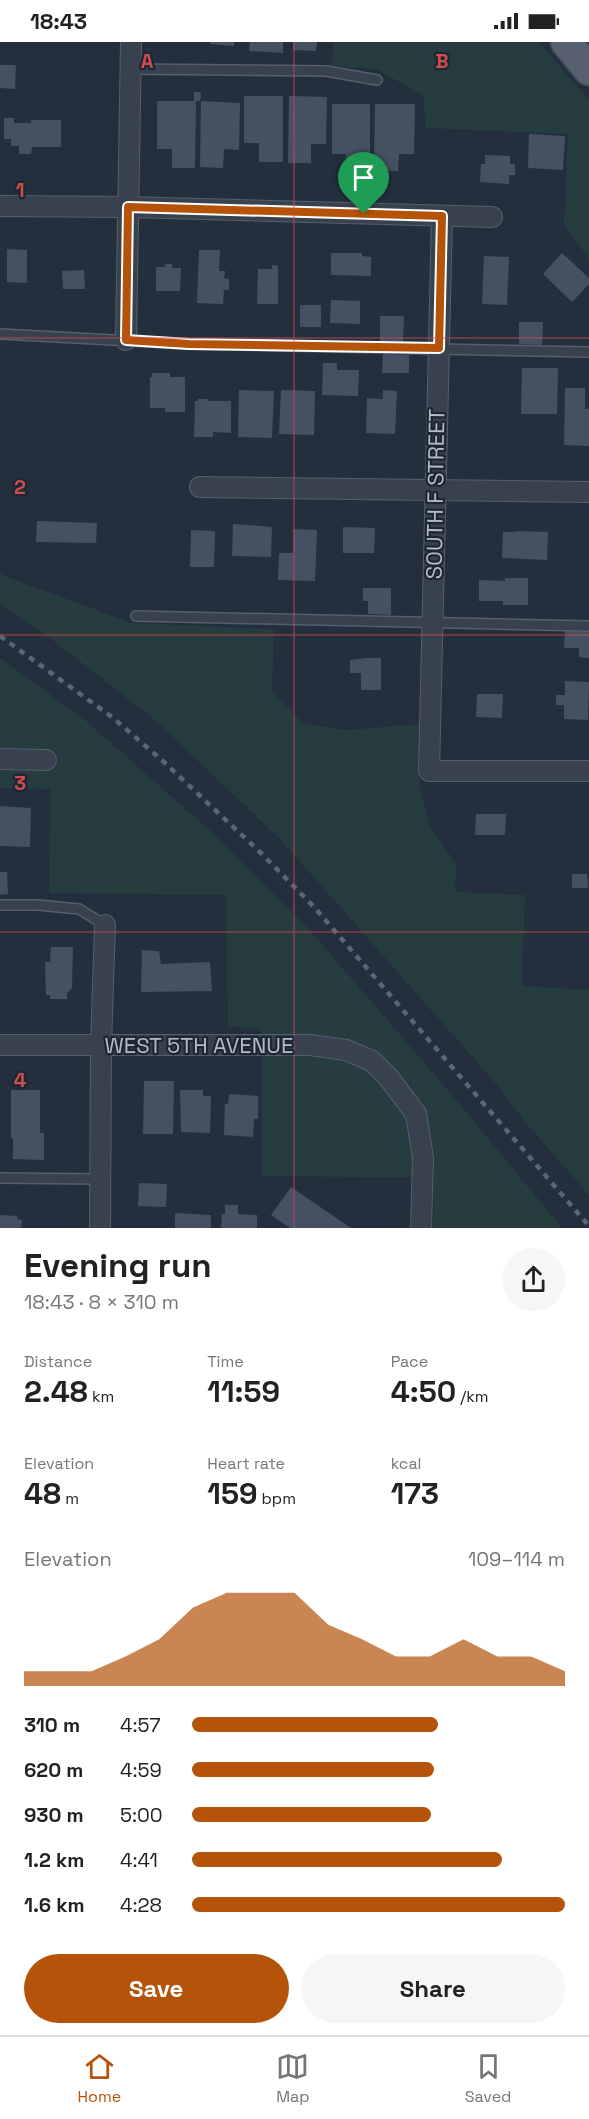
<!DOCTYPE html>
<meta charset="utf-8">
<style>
:root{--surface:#fff;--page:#f6f6f6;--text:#222;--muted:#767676;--line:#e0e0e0;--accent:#b45309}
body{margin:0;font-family:"Space Grotesk",sans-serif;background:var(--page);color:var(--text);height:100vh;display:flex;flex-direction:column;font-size:22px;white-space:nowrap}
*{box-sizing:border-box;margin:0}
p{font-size:20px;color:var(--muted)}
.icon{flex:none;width:33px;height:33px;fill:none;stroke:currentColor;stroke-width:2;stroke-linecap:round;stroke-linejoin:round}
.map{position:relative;height:1186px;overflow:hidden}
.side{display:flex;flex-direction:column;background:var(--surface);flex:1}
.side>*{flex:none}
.pin{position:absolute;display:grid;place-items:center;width:51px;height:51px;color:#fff;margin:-62px -26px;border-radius:50% 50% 50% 0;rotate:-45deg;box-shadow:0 0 6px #0007}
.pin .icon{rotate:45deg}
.round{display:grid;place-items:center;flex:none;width:63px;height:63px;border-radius:32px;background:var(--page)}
.headline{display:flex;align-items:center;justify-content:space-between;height:102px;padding:0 24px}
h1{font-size:33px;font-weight:600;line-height:45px}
.stats{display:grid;grid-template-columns:repeat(3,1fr);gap:9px;height:102px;padding:6px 24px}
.stats div{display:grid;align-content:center}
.stats b{font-size:30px;font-weight:600}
.stats small{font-size:16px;font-weight:400}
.stats p{font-size:16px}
.chart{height:168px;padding:12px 24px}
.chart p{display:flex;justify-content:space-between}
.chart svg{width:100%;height:108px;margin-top:6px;fill:var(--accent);opacity:.7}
.primary-button{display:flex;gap:12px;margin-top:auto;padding:12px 24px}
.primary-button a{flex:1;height:69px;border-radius:36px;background:var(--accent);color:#fff;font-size:24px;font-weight:600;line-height:69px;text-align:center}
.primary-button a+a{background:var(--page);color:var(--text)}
ul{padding:0 24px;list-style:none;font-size:20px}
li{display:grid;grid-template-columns:96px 72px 1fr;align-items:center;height:45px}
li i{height:15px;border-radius:8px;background:var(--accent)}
.status{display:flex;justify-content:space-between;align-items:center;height:42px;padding:0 30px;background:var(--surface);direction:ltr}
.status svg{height:16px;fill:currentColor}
.tab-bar{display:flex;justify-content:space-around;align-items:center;height:84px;border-top:2px solid var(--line);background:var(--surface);font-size:16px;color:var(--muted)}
.tab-bar a{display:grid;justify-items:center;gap:3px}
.tab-bar .on{color:var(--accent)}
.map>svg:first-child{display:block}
.green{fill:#263c3f}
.building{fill:#455162}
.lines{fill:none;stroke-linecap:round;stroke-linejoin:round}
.lane-casing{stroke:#565f6c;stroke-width:12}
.street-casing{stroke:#565f6c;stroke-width:22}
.primary-casing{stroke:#414a57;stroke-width:33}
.lane{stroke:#38414e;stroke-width:9}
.street{stroke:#38414e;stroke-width:20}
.primary{stroke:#56606e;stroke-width:30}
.rail{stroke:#5a6575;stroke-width:4.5;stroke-dasharray:6 6;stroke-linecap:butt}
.route-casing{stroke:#fff;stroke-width:12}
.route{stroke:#b45309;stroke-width:8}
.grid{fill:none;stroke:#ce4d50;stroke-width:1.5;stroke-opacity:0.55}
.labels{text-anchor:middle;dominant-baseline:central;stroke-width:4.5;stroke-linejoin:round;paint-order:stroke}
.street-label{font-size:22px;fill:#b4bcc9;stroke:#1d2633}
.grid-label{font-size:20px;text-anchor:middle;font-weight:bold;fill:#ce4d50;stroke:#1d2633;stroke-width:4.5;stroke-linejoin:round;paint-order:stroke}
</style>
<div class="status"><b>18:43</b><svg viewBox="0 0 49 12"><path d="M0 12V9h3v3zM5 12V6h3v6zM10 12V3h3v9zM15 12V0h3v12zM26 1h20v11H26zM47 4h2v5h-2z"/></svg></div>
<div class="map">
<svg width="589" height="1186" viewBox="0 0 589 1186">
<rect width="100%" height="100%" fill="#242f3e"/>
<path class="green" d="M333,0H539L589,58V217L564,182L568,92L425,86L424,54L378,28L332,23Z
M0,531L4,534L132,581L274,587L272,649L304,682L348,688L421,682L419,743L430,784L456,822L455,850L525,853L522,944L589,948V1153L525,1080L498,1044L281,798L155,678L50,596L0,563Z
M0,616L85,678L215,793L306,884L448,1048L562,1186H433L434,1136L262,1134L261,986L228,985L226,853L49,851L50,747L0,746Z"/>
<path class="building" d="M211,0H234V4L210,2Z
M250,0H283V11L249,9Z
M293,0H317L316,9L293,8Z
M0,23H16L15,47L0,46Z
M194,50H201L200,59H196L195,126H172V107H157V59H194Z
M244,54H283V120H259V101H244Z
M289,54L327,55L326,102H311V121H288Z
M201,59L240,61L239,108L224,107L223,126L200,125Z
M332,62H370V129H346V112H332Z
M375,62H415L414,112H399L398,129H374Z
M4,76H14V81H31V78H61V105H32L31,112H19V104H11V97H4Z
M529,92L565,94L563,128L528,126Z
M485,113L510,114V122H515V133H509V142L480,140L481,122H485Z
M7,207L27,208V241L7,240Z
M199,208H220L219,229H225L224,236L229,237V248H224L223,262L197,261Z
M331,211H362V214L371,215V234L331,233Z
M562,211L589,236V242L572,260L543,232Z
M484,214L509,215L507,263L482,262Z
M165,222H172V226H181L180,249H156V225H165Z
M272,223L278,224V262H257L258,227H272Z
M84,228L85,247H63L62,229Z
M331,258L360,259V282L330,281Z
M300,263H321V285H300Z
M380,274H404L403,300H380Z
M519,280H543L542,303L519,302Z
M383,312L409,313V331H382Z
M323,321H337V328H359L358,354L322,353Z
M522,326H558L557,372H521Z
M152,331H170V335H185V370H165V366H150V335H152Z
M565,346H585V367H589V404L564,403Z
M239,348L274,349L272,396L238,395Z
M281,348L315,349L314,393L279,392Z
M383,348L397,349L395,392L366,391L367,356L383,357Z
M198,357H208V359H231V391L213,390V395H194L195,359H198Z
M37,479L97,481L96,501L36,500Z
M233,482L272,485L271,515L232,514Z
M343,485L375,486L374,511H343Z
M293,487L317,488L315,539L278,538L279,511H293Z
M191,488L215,489L214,525H190Z
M515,489L548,490L547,518L502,516L503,490H515Z
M505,536H528V563H503V559H479V538L505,539Z
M363,546H391V573L368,572V559H363Z
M565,589H589V616L579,615V606H564Z
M366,616H381V648H361V631H350V618Z
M565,639L589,640L588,678L564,677V663H556V653H565Z
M477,652H503L502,676L476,675Z
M0,764L31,766L30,805L0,804Z
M476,772H506L505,793H475Z
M0,830H7L8,852L0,853Z
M572,832H587L588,846H572Z
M51,905H73L72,946L67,951V957H50V953H46L45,920H50Z
M142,908L159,909L161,922L210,920L212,949L141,950Z
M144,1039H174L173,1092H143Z
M11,1048H40V1091H44V1118L13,1117V1096H11Z
M180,1048H203V1054H211L210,1091L181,1090Z
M229,1052L258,1054V1077H254L253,1095L224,1093L225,1062H228Z
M139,1141L167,1142L166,1165L138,1164Z
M291,1145L351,1186H290L271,1173Z
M225,1163H238V1172L257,1173V1186H221L222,1172H225Z
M175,1171L211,1173V1186H175Z
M0,1173L17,1174V1177L22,1178L21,1186H0Z"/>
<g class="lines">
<g class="lane-casing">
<path id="lane" d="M130,27L326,29L377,38
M0,292L189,302L589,310
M136,574L589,584
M0,863H38L79,867L105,883
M0,1136L100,1137"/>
</g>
<g class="street-casing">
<path id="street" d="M0,164L128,165L492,175
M442,174L429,729H589
M126,298L131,0
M200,445L589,450
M0,717L46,718
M0,1003H310L346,1008L372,1019L388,1035L416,1072L423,1116L421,1186
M100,1186L101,1004L105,883"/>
</g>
<g class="primary-casing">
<path id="primary" d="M566,0L589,28"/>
</g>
<use href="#lane" class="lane"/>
<use href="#street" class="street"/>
<use href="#primary" class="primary"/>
<path class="rail" d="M0,594L112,675L164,720L262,812L315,866L589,1184"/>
</g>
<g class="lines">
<g class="route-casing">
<path id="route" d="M128,165L442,174L439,306L189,302L126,298Z"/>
</g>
<use href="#route" class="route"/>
</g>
<path class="grid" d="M294,0V1186M0,296H589M0,593H589M0,890H589"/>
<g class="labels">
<g class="street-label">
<text transform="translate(435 452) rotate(-89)">SOUTH F STREET</text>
<text x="199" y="1003">WEST 5TH AVENUE</text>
</g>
</g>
<g class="grid-label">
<text x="147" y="26">A</text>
<text x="442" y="26">B</text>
<text x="20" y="155">1</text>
<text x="20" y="452">2</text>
<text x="20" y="748">3</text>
<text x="20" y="1045">4</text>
</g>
</svg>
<div class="pin" style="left:364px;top:172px;background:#1e9e55"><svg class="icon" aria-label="arrive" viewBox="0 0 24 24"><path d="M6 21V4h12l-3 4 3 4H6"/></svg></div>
</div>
<section class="side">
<div class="headline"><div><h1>Evening run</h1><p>18:43 · 8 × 310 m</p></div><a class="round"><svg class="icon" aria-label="share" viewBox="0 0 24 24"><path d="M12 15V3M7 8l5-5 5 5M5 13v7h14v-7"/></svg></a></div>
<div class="stats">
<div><p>Distance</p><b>2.48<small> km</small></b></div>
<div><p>Time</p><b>11:59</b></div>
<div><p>Pace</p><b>4:50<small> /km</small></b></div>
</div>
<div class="stats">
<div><p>Elevation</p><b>48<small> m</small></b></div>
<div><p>Heart rate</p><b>159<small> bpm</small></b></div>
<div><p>kcal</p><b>173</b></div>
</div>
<div class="chart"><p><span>Elevation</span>109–114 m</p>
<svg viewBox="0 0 160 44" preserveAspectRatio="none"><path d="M0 44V38L10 38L20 38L30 32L40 25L50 12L60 6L70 6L80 6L90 19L100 25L110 32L120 32L130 25L140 32L150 32L160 38V44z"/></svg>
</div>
<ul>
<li><b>310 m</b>4:57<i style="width:66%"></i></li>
<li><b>620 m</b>4:59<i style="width:65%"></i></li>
<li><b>930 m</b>5:00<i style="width:64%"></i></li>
<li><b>1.2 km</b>4:41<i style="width:83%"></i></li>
<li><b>1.6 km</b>4:28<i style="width:100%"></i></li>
</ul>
<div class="primary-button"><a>Save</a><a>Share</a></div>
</section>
<nav class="tab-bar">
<a class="on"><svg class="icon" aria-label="home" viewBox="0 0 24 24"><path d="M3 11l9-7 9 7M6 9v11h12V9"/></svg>Home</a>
<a><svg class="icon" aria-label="map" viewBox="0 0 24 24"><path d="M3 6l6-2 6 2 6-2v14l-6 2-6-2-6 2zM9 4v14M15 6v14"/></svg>Map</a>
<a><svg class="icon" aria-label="saved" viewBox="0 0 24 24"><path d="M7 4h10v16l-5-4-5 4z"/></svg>Saved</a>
</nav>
